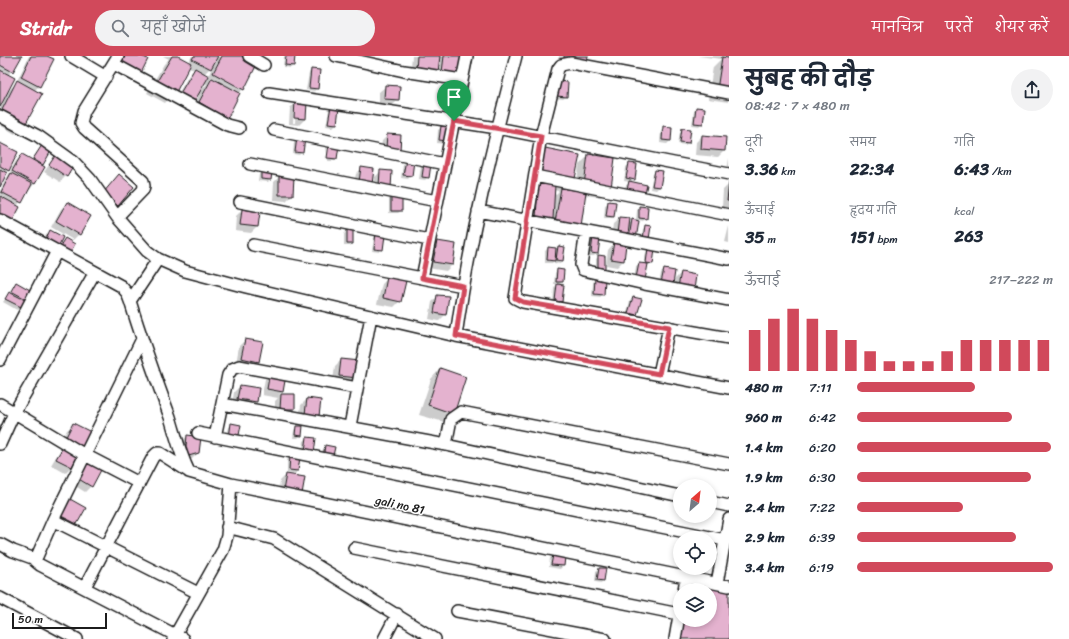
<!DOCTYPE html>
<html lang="hi">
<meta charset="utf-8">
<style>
:root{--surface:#fff;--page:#f2f2f3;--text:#1f2937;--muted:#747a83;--accent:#d1495b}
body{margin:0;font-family:Sriracha,"Playpen Sans Deva",sans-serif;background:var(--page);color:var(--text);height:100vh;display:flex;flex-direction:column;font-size:15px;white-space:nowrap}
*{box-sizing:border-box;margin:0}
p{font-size:13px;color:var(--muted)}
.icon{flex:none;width:22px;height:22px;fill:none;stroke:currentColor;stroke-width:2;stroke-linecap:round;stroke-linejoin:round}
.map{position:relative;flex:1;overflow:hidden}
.drawer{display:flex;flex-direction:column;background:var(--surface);width:340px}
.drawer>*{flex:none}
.needle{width:26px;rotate:28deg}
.buttons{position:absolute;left:673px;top:423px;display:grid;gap:8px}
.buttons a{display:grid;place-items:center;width:44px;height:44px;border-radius:50%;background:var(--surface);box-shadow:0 2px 6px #0003;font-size:20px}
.scale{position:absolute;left:12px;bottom:10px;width:95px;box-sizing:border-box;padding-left:4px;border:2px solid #1c1c1c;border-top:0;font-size:11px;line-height:14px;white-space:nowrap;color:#1c1c1c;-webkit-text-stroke:3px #fff;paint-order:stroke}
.pin{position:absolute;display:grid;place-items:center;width:34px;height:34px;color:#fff;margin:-41px -17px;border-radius:50% 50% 50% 0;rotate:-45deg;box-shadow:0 0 4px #0007}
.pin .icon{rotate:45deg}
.round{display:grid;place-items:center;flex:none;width:42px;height:42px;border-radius:21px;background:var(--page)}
.headline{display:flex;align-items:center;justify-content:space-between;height:68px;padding:0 16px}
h1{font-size:22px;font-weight:700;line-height:30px}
.stats{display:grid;grid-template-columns:repeat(3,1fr);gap:6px;height:68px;padding:4px 16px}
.stats div{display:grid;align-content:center}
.stats b{font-size:17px;font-weight:700}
.stats small{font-size:11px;font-weight:400}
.stats p{font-size:11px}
.chart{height:112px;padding:8px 16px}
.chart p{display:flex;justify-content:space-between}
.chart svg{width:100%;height:72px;margin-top:4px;stroke:var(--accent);stroke-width:6}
ul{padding:0 16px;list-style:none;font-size:13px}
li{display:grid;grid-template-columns:64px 48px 1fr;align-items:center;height:30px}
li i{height:10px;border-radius:5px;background:var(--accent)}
header{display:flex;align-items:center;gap:24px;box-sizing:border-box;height:56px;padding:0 20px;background:var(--accent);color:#fff}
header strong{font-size:19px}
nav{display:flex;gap:22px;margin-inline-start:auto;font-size:14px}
.search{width:280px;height:36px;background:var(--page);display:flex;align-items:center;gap:10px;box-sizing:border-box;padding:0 14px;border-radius:22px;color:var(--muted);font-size:15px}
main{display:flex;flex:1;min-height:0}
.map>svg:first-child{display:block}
.shadow{fill:#0003;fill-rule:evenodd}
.building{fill:#e4b2cf;stroke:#1c1c1c}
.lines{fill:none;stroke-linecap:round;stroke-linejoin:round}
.street-casing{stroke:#1c1c1c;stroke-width:14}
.street{stroke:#fff;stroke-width:11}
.route-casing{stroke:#fff;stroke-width:8}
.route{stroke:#d1495b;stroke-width:5}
.labels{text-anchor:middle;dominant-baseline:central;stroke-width:3;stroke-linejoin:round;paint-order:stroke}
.street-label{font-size:12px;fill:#1c1c1c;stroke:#fff}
</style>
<header>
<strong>Stridr</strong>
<div class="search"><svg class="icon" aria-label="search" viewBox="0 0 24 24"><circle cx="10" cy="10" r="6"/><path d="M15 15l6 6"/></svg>यहाँ खोजें</div>
<nav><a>मानचित्र</a><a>परतें</a><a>शेयर करें</a></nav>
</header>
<main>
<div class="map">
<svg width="729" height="583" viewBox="0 0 729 583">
<rect width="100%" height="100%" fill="#fff"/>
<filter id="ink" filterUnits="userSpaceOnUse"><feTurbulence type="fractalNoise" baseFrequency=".025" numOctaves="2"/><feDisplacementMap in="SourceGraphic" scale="8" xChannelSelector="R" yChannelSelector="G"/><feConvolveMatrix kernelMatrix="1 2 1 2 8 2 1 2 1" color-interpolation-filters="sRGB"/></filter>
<g filter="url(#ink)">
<path class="shadow" d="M0,0H21L8,20V36L16,27L29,0H45L39,30L34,35L24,68L15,78L0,69Z
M124,0H149L134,25L115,15Z
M163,0H176L188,7L192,0H217L214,5L220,0H261L226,62L217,71L191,56L199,39L174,45L189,19L194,14L188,10L174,37L165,47L147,37L164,8L169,3ZM213,9L208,21L204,18ZM204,27L207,28L201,34L200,33Z
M284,0H294L293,9L291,12L283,11Z
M412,0H462L460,18L410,20Z
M559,0H587L558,8Z
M698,0H726L724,2L729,3L728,46L708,43L713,11L721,3Z
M311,14L317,33L314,35L306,34L309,17Z
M558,26L566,41L563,43L554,42Z
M386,30L399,31L398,44L392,50L379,49V36Z
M296,46L305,63L299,69L289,68L290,52ZM294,51H296L295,67H293Z
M331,51L338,52L336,68L333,71L326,70L329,54Z
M697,52L702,67L699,70L692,69L694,55Z
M441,71L446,85L444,88L437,87L438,74Z
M664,71L671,72L670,85L667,88L660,87L661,74Z
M682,73L688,87L685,89L678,88L680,76Z
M388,79L393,99L380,98L382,85Z
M702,80L724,95L718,101L695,99L696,86Z
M297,82L302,96L299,99L293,98L294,85Z
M0,88L8,114L0,129Z
M329,89L336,103L334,105H328L329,91H327L325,104L326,92Z
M42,90L50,95L41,110L44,111L34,128L17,150L10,167L4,173L0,171V135L16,105L22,99L31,104Z
M546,93L573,127L566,134L576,136L579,109L589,99L610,132L600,141L584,139L571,178L547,175L548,166L530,168L536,102ZM553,134L559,135L553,141Z
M55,101L66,120L60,126L44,116Z
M729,102V120H726Z
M406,105L413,106L411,120L408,123L401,122L403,108Z
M424,108L428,121L425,124L419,123L421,110Z
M629,108L634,123L631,126L643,141L637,147L621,144L623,132L630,126L624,125L626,111Z
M362,112L373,114L353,131L356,118Z
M262,115L270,124L268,126L258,125L259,118Z
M381,115L391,116L373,136L375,121Z
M656,115L659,131L656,134L650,133L653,118Z
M280,120L292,139L286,145L273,144L274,126Z
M729,128V152L722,151L723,134Z
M391,141L401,155L398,157H389V143Z
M68,147L79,178L73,184L51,171L61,153Z
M608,147L613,161L611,163H604L605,149Z
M640,151L646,162L643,165L638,164L635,183L611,184L613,168L620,162L628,169L633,164L636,165L637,154Z
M242,154L259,156L257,171L251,177L235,175L236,160Z
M646,170L650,171L641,185L643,173Z
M729,170V187L725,186Z
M50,175V199L38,193L44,181Z
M347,175L352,188L350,190H344V178Z
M377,178L382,193L379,196L372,195L374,181Z
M594,182L597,197L594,200H589L591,185Z
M437,186L455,189L452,209L446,215L428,212L431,192Z
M614,187L623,205L617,211L606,209L608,194Z
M558,191H564L562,205L560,208L554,207V205L552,207H545V195L548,192L555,194Z
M649,193L652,207L647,210L634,225L636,210L639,208L644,209L646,196Z
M599,200L604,212L601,215H596V203Z
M557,214L562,226L558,230L561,245L558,248H553L554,232L558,228H554L555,217Z
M664,214L669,231L659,229L661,217Z
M681,217L693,234L673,237L675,223Z
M388,222L400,245L394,251L377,248L382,228Z
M596,223L603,238L600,241L592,240L593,226Z
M16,228L25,242L17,254L3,246Z
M438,240L445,259L439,265L429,263L432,246Z
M633,242L640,244L636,259L634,262L626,260L630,245Z
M245,284L258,305L252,311L236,308L239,290Z
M341,304L357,321L351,327L333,325L335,310Z
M440,313L453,357L444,366L419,359L431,323Z
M271,317L282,336L279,339H294V353L287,359L275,358V345L278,342L262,339L265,323Z
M240,330L256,346L250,352L232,349L234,336Z
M307,343L318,359L312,365L299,363L301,349Z
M74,368L77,400L71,411L65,417L51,409L57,399L64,391L59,389L67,374Z
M232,368L240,369L226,385L229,371Z
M296,371L301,379L298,382H293L294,374Z
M187,380L198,397L192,403L179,406L181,387Z
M307,382L315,383L302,398L304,385Z
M325,390L334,392L320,405L323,393Z
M290,401L297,415L295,418L287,417V404Z
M80,413L91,430L85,436L72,428Z
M286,419L304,422L278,440L280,425Z
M70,444L84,452L76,468L70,474L56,466L64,451Z
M553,500L563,510L560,513L549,511L550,502Z
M599,513L603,524L601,527L595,526L596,515Z
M691,530L729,537V583H671L680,541V564H710V534H687Z"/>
<path class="building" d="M0,0H22L13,16L0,9Z
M31,0H47L54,3L40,31L21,21Z
M125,0H141L148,3L140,19L121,9Z
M172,0H178L191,7L175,38L156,27Z
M194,0H218L211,13L192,3Z
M222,0H243L257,8L244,34L213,17Z
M286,0H295L294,10L285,9Z
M417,0H440L438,16L416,14Z
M444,0H463L461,19L442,16Z
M564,0H588L587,6L564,2Z
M722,1L729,2V36L717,34Z
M195,12L209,20L194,46L179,39Z
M311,13L320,14L318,33L309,32Z
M0,14L15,22L0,51Z
M212,22L240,37L227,63L199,46Z
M17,24L42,38L25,69L1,56Z
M557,25L568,26L567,41L556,40Z
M385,29L400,30L399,44L384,43Z
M295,45L307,46L306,63L294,62Z
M331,50L339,51L337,68L328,67Z
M696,51L705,52L703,68L694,67Z
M441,70L449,71L447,85L439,84Z
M663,70L672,71L671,85L662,84Z
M682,72L691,73L689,87L680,86Z
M387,78L401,79L400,94L386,92Z
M702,79L726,81L725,95L701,93Z
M297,81L305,82L303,97L295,96Z
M0,87L18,96L9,115L0,110Z
M329,88L339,89L337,103L327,102Z
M42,89L51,95L43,109L33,103Z
M545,92L580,99L574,127L539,120Z
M22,98L45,111L35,128L12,115Z
M588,98L615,102L611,132L584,129Z
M55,100L73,111L67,121L49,109Z
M406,104L414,105L412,120L403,119Z
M424,107L431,108L429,122L422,121Z
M629,107L637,108L635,124L626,122Z
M361,111L374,113L372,128L359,126Z
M0,113L7,117L0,131Z
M261,114L272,116L271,124L261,123Z
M380,114L392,115L391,132L379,131Z
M655,114L663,115L660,131L652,130Z
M11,117L32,128L22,147L1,136Z
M119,118L134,131L118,150L103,137Z
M279,119L294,120L293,139H279Z
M629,125L647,129L644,141L626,138Z
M729,127V145H727Z
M538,128L555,129L553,163L536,162Z
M561,132L586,136L581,170L555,166Z
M402,139V155H391V140Z
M0,140L20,151L11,168L0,162Z
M608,145L616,146L614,161L606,160Z
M67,146L91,160L80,179L56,165Z
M639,150L648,151L647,163L639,162Z
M242,153L260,156L258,171L240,169Z
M619,161L630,162L628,179L617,178Z
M632,163L639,165L636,183L629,182Z
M645,169L651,170L649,183H643Z
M50,174L63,181L57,193L44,187Z
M347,174H353V188H347Z
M376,177L385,179L383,194L374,193Z
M593,181L600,182L598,198L591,197Z
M65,182L75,188L69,199L58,193Z
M437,185L456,188L453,209L433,206Z
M614,186L626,188L624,205L611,203Z
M558,190L565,191L563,205L556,204Z
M548,191L556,192L555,205L547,204Z
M648,192L655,193L653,208L646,207Z
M598,199L605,200V213L598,212Z
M639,207L648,208L645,224L636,222Z
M557,213L564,214L563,226H556Z
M664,213L675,215L673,229L661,227Z
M681,216L696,219L694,234L678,231Z
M387,221L406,225L401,246L383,242Z
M595,222L605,223L604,239L594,238Z
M16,226L30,234L26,243L11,235Z
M557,228L564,229L562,246L555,245Z
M9,236L25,244L21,251L5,243Z
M437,239L449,240L446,259L434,257Z
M633,241L642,243L637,259L628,257Z
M245,283L263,286L259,306L241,302Z
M341,303L360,305L358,322L339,320Z
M440,312L466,321L454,358L428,349Z
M270,316L286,319L283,336L267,333Z
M240,329L259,332L257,346L237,343Z
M281,338H295V353H280Z
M307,342L321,344L319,360L305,358Z
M73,367L93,377L84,393L65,383Z
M231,367L241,369L238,384L229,382Z
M296,370H303L302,380L295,379Z
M187,379L201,381L199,397L185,401Z
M307,381L316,382L314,397L305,395Z
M325,389L335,391L332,404L323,402Z
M63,391L78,399L72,411L56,403Z
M290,400L300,401L298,415L289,414Z
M86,405L101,414L92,431L77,422Z
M286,418L305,421L302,438L283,435Z
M70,443L86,452L77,468L61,460Z
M553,499L565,501L564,510L551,509Z
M599,512H606L604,525L597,524Z
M691,528L729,536V583H680L684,564H710V534H690Z"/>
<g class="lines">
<g class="street-casing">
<path id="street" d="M71,0L106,21
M249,0L264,9
M336,0L404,15L462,24
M114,8L227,69L239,72
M269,37L497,72L729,118
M729,37L571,7L561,9L558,13L541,80L515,242L523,246L729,282
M0,60L38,80L74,106L90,123L117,161L147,195L158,203L185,215L246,231L456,280L729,332
M274,74L445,108
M250,108L437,145
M535,120L729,159
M240,146L429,184
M478,155L729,203
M117,161L143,134L144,130L143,125L84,72L81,67L84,55L118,0
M0,164L121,230L127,237L130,245
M586,176L581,209L583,214L645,228L729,244
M253,189L463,230
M158,203L130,245C142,284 156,323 170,361C176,380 180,398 189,416L231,428
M422,222L467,0
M456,280C469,185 492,92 516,0
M142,283L53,464L35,505L40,509L183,583
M0,304L57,195
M659,318L669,271
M0,348L85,399L139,427
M222,348L446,389L680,440
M350,370L371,260
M198,377L725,484
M215,381L228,319L232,313L239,310L357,332
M0,388L14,357L95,216
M446,389L451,363L461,356L729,408
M710,446L729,450
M53,464L198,537
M227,471L274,483L435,583
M0,488L13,495L35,503
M354,492L679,558
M717,527L729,463
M85,531L153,401L157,397H160L188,415
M684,534L686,521
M0,542L77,583
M457,555L605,583
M173,583L223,494L227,480L231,428L729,530
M384,583L397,558
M675,583L680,554"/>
</g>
<use href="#street" class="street"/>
</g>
</g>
<g class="lines" filter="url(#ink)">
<g class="route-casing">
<path id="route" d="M454,65L541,80L515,242L523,246L669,271L659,318L456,280L463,230L422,222Z"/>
</g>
<use href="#route" class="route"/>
</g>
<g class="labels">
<g class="street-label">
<text transform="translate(400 449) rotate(12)">gali no 81</text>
</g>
</g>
</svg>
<div class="buttons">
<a><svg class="needle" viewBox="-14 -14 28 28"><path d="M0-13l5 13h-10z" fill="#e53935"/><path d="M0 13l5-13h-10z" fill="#747a83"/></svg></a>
<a><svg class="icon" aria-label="locate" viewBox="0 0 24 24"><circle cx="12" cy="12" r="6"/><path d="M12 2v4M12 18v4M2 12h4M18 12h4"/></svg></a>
<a><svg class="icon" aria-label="layers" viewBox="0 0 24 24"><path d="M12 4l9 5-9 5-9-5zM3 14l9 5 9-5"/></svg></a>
</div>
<div class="scale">50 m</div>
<div class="pin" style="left:454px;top:65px;background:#1e9e55"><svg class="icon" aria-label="arrive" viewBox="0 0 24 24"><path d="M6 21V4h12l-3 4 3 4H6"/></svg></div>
</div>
<section class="drawer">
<div class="headline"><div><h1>सुबह की दौड़</h1><p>08:42 · 7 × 480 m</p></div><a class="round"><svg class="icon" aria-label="share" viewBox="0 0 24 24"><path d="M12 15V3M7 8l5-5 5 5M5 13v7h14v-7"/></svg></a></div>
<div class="stats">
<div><p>दूरी</p><b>3.36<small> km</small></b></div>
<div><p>समय</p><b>22:34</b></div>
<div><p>गति</p><b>6:43<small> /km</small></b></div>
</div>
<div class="stats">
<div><p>ऊँचाई</p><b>35<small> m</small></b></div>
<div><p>हृदय गति</p><b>151<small> bpm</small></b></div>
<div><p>kcal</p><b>263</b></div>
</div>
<div class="chart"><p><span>ऊँचाई</span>217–222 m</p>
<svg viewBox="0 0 160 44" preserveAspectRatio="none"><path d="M5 44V19M15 44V12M25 44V6M35 44V12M45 44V19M55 44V25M65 44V32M75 44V38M85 44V38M95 44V38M105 44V32M115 44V25M125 44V25M135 44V25M145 44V25M155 44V25"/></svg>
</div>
<ul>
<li><b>480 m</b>7:11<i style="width:60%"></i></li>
<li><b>960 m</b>6:42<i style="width:79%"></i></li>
<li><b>1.4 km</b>6:20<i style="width:99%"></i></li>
<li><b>1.9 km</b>6:30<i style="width:89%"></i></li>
<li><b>2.4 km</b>7:22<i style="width:54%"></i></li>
<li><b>2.9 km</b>6:39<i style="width:81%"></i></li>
<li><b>3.4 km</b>6:19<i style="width:100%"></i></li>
</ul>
</section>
</main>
